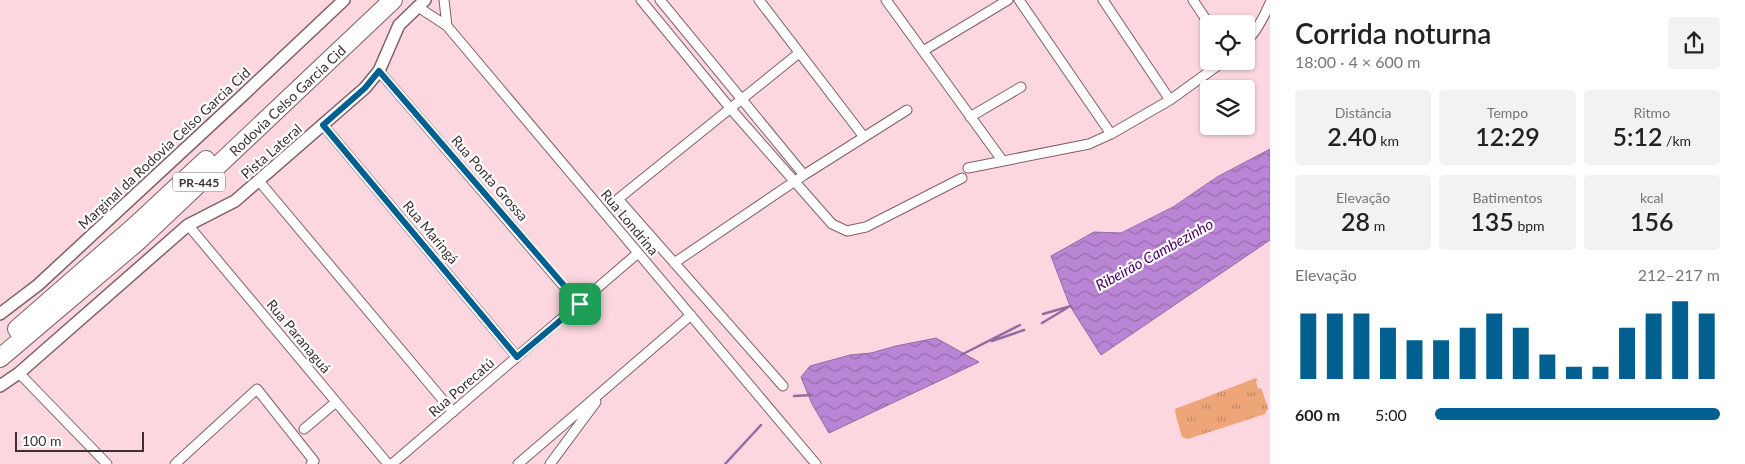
<!DOCTYPE html>
<html lang="pt">
<meta charset="utf-8">
<style>
:root{--surface:#fff;--page:#f2f2f2;--text:#222;--muted:#767676;--accent:#026090}
body{margin:0;font-family:Lato,sans-serif;background:var(--page);color:var(--text);height:100vh;display:flex;flex-direction:column;font-size:19px;white-space:nowrap}
*{box-sizing:border-box;margin:0}
p{font-size:16px;color:var(--muted)}
.icon{flex:none;width:28px;height:28px;fill:none;stroke:currentColor;stroke-width:2;stroke-linecap:round;stroke-linejoin:round}
.map{position:relative;flex:1;overflow:hidden}
.sheet{display:flex;flex-direction:column;background:var(--surface);width:475px}
.sheet>*{flex:none}
.fabs{position:absolute;left:1200px;top:15px;display:grid;gap:10px}
.fabs a{display:grid;place-items:center;width:55px;height:55px;border-radius:5px;background:var(--surface);box-shadow:0 1px 4px #0004;font-size:25px}
.scale{position:absolute;left:15px;bottom:12px;width:129px;box-sizing:border-box;padding-left:5px;border:2px solid #3d3033;border-top:0;font-size:14px;line-height:18px;white-space:nowrap;color:#3d3033;-webkit-text-stroke:4px #fff;paint-order:stroke}
.pin{position:absolute;display:grid;place-items:center;width:42px;height:42px;color:#fff;margin:-21px;border-radius:10px;box-shadow:0 2px 8px #0006}
.round{display:grid;place-items:center;flex:none;width:52px;height:52px;border-radius:5px;background:var(--page)}
.headline{display:flex;align-items:center;justify-content:space-between;height:85px;padding:0 25px}
h1{font-size:28px;font-weight:600;line-height:38px}
.metrics{display:grid;grid-template-columns:repeat(3,1fr);gap:8px;height:85px;padding:5px 25px}
.metrics div{display:grid;align-content:center;border-radius:5px;background:var(--page);text-align:center}
.metrics b{font-size:25px;font-weight:600}
.metrics small{font-size:14px;font-weight:400}
.metrics p{font-size:14px}
.chart{height:140px;padding:10px 25px}
.chart p{display:flex;justify-content:space-between}
.chart svg{width:100%;height:90px;margin-top:5px;stroke:var(--accent);stroke-width:6}
ul{padding:0 25px;list-style:none;font-size:16px}
li{display:grid;grid-template-columns:80px 60px 1fr;align-items:center;height:38px}
li i{height:12px;border-radius:6px;background:var(--accent)}
main{display:flex;flex:1;min-height:0}
.map>svg:first-child{display:block}
.grass{fill:url(#grass-tufts)}
.water{fill:url(#water-waves);stroke:#946ca4}
.lines{fill:none;stroke-linecap:round;stroke-linejoin:round}
.stream{stroke:#946ca4;stroke-width:2.5}
.minor-casing{stroke:#7f6067;stroke-width:11}
.tertiary-casing{stroke:#7f6067;stroke-width:14}
.motorway-casing{stroke:#7f6067;stroke-width:20}
.minor{stroke:#fff;stroke-width:9}
.tertiary{stroke:#fff;stroke-width:11}
.motorway{stroke:#fff;stroke-width:18}
.route-casing{stroke:#fff;stroke-width:10}
.route{stroke:#026090;stroke-width:6}
.labels{text-anchor:middle;dominant-baseline:central;stroke-width:4.5;stroke-linejoin:round;paint-order:stroke}
.shield{fill:#fff;stroke:#776e70;stroke-width:1}
.shield-label{font-size:12px;font-weight:bold;fill:#3d3033}
.street-label{font-size:14px;fill:#3d3033;stroke:#fff}
.water-label{font-size:15px;font-style:italic;fill:#4c0066;stroke:#fff}
</style>
<main>
<div class="map">
<svg width="1270" height="464" viewBox="0 0 1270 464">
<defs>
<pattern id="grass-tufts" width="24" height="20" patternUnits="userSpaceOnUse" patternTransform="scale(1.25)"><rect width="24" height="20" fill="#eea578"/><path d="M3 7l-1-3M5 7V3M7 7l1-3M15 17l-1-3M17 17v-4M19 17l1-3" fill="none" stroke="#c28763"/></pattern>
<pattern id="water-waves" width="16" height="10" patternUnits="userSpaceOnUse" patternTransform="scale(1.25)"><rect width="16" height="10" fill="#ba85d4"/><path d="M0 5q4-4 8 0t8 0" fill="none" stroke="#986dad"/></pattern>
</defs>
<rect width="100%" height="100%" fill="#fcd7df"/>
<path class="grass" d="M1256,378L1258,380L1256,381L1258,389L1261,388L1268,408L1265,414L1188,439L1182,437L1176,416L1175,409Z"/>
<path class="water" d="M1270,149V240L1101,355L1070,306L1051,256L1094,232L1121,233L1173,207L1217,177Z
M936,338L979,362L829,433L812,404L801,377L810,366L850,355L871,353L896,346Z"/>
<g class="lines">
<path class="stream" d="M1043,314L1071,306
M1042,323L1067,308
M992,341L1024,330
M961,355L1020,325
M794,396L812,395
M725,464L761,425"/>
<g class="minor-casing">
<path id="minor" d="M444,0L447,26
M641,0L730,108L832,224L847,231L866,227L962,178
M660,0L804,175
M759,0L864,137
M886,0L1002,160
M1019,0L1111,134
M1103,0L1170,100
M1193,0L1209,24
M418,7L447,26L816,464
M1246,42C1257,31 1264,17 1270,3
M923,51L1008,0
M379,71L579,304
M970,117L1021,87
M323,125L517,357
M968,168L1089,144L1111,134L1170,100L1224,61
M259,181L453,412
M188,225L388,464
M674,263L804,175L907,110
M19,373L107,464
M783,386L618,199L799,53
M304,429L336,402
M175,464L257,389L314,461L311,464
M392,464L638,253
M518,464L691,315
M550,464L596,402"/>
</g>
<g class="tertiary-casing">
<path id="tertiary" d="M0,314L38,285L241,97L344,0
M0,386L19,373L188,225L235,201L365,88L379,71L399,25L425,0"/>
</g>
<g class="motorway-casing">
<g id="motorway">
<path d="M17,329L134,227L206,160"/>
<path id="s1" d="M0,358L138,241L393,0"/>
</g>
</g>
<use href="#minor" class="minor"/>
<use href="#tertiary" class="tertiary"/>
<use href="#motorway" class="motorway"/>
</g>
<g class="lines">
<g class="route-casing">
<path id="route" d="M379,71L580,304L517,357L323,125L365,88Z"/>
</g>
<use href="#route" class="route"/>
</g>
<g class="labels">
<rect class="shield" x="173" y="172.5" width="52" height="19" rx="4"/>
<g class="shield-label">
<text x="199" y="182">PR-445</text>
</g>
<g class="street-label">
<text stroke="none"><textPath href="#s1" startOffset="386">Rodovia Celso Garcia Cid</textPath></text>
<text transform="translate(164 148) rotate(-43)">Marginal da Rodovia Celso Garcia Cid</text>
<text transform="translate(271 151) rotate(-41)">Pista Lateral</text>
<text transform="translate(490 178) rotate(49)">Rua Ponta Grossa</text>
<text transform="translate(630 222) rotate(50)">Rua Londrina</text>
<text transform="translate(431 232) rotate(50)">Rua Maringá</text>
<text transform="translate(299 336) rotate(50)">Rua Paranaguá</text>
<text transform="translate(461 387) rotate(-41)">Rua Porecatú</text>
</g>
<g class="water-label">
<text transform="translate(1154 254) rotate(-29)">Ribeirão Cambezinho</text>
</g>
</g>
</svg>
<div class="fabs">
<a><svg class="icon" aria-label="locate" viewBox="0 0 24 24"><circle cx="12" cy="12" r="6"/><path d="M12 2v4M12 18v4M2 12h4M18 12h4"/></svg></a>
<a><svg class="icon" aria-label="layers" viewBox="0 0 24 24"><path d="M12 4l9 5-9 5-9-5zM3 14l9 5 9-5"/></svg></a>
</div>
<div class="scale">100 m</div>
<div class="pin" style="left:580px;top:304px;background:#1e9e55"><svg class="icon" aria-label="arrive" viewBox="0 0 24 24"><path d="M6 21V4h12l-3 4 3 4H6"/></svg></div>
</div>
<section class="sheet">
<div class="headline"><div><h1>Corrida noturna</h1><p>18:00 · 4 × 600 m</p></div><a class="round"><svg class="icon" aria-label="share" viewBox="0 0 24 24"><path d="M12 15V3M7 8l5-5 5 5M5 13v7h14v-7"/></svg></a></div>
<div class="metrics">
<div><p>Distância</p><b>2.40<small> km</small></b></div>
<div><p>Tempo</p><b>12:29</b></div>
<div><p>Ritmo</p><b>5:12<small> /km</small></b></div>
</div>
<div class="metrics">
<div><p>Elevação</p><b>28<small> m</small></b></div>
<div><p>Batimentos</p><b>135<small> bpm</small></b></div>
<div><p>kcal</p><b>156</b></div>
</div>
<div class="chart"><p><span>Elevação</span>212–217 m</p>
<svg viewBox="0 0 160 44" preserveAspectRatio="none"><path d="M5 44V12M15 44V12M25 44V12M35 44V19M45 44V25M55 44V25M65 44V19M75 44V12M85 44V19M95 44V32M105 44V38M115 44V38M125 44V19M135 44V12M145 44V6M155 44V12"/></svg>
</div>
<ul>
<li><b>600 m</b>5:00<i style="width:100%"></i></li>
</ul>
</section>
</main>
